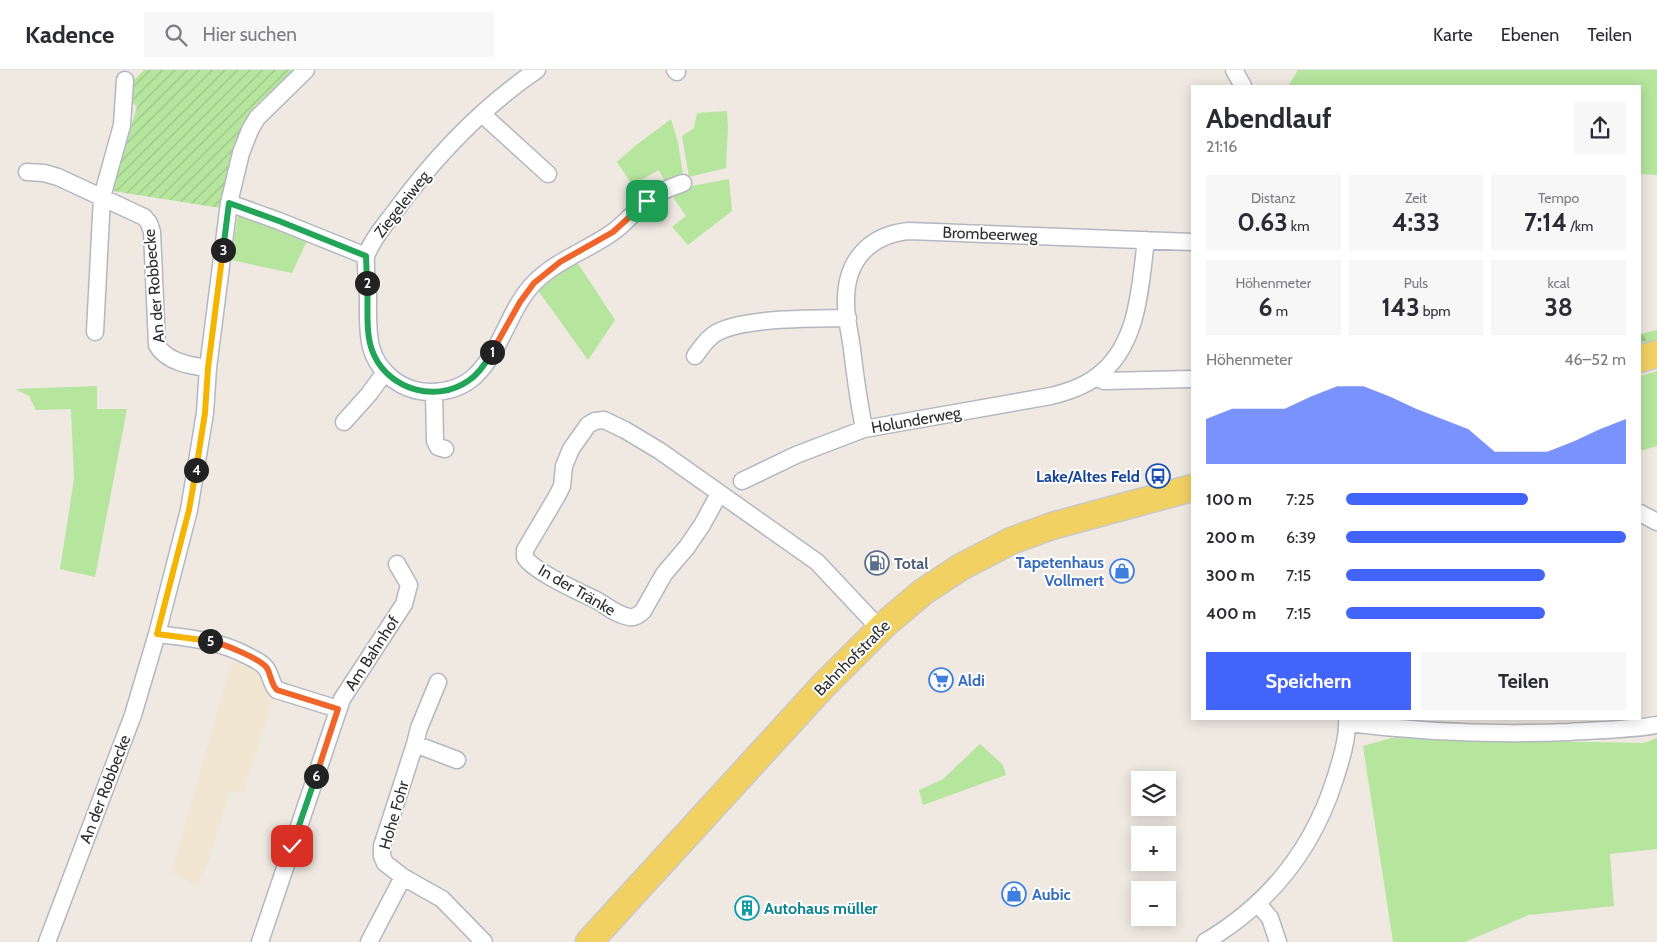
<!DOCTYPE html>
<html lang="de">
<meta charset="utf-8">
<style>
:root{--surface:#fff;--page:#f7f7f7;--text:#2b2b33;--muted:#7c7c81;--line:#e1e1e2;--accent:#4264fb}
body{margin:0;font-family:Cabin,sans-serif;background:var(--page);color:var(--text);height:100vh;display:flex;flex-direction:column;font-size:19px;white-space:nowrap}
*{box-sizing:border-box;margin:0}
p{font-size:16px;color:var(--muted)}
.icon{flex:none;width:28px;height:28px;fill:none;stroke:currentColor;stroke-width:2;stroke-linecap:round;stroke-linejoin:round}
.map{position:relative;flex:1;overflow:hidden}
.side{position:absolute;left:1191px;top:15px;width:450px;height:635px;display:flex;flex-direction:column;background:var(--surface);border-radius:0px;box-shadow:0 2px 12px #0003}
.side>*{flex:none}
.fabs{position:absolute;left:1131px;top:701px;display:grid;gap:10px}
.fabs a{display:grid;place-items:center;width:45px;height:45px;border-radius:0px;background:var(--surface);box-shadow:0 2px 12px #0003;font-size:25px}
.pin{position:absolute;display:grid;place-items:center;width:42px;height:42px;color:#fff;margin:-21px;border-radius:10px;box-shadow:0 2px 8px #0006}
.km{position:absolute;width:25px;height:25px;margin:-12px;border-radius:50%;background:#222;color:#fff;font-size:14px;line-height:25px;text-align:center}
.round{display:grid;place-items:center;flex:none;width:52px;height:52px;border-radius:0px;background:var(--page)}
.head{display:flex;align-items:center;justify-content:space-between;height:85px;padding:0 15px}
h1{font-size:28px;font-weight:800;line-height:38px}
.stats{display:grid;grid-template-columns:repeat(3,1fr);gap:8px;height:85px;padding:5px 15px}
.stats div{display:grid;align-content:center;border-radius:0px;background:var(--page);text-align:center}
.stats b{font-size:25px;font-weight:800}
.stats small{font-size:14px;font-weight:400}
.stats p{font-size:14px}
.chart{height:140px;padding:10px 15px}
.chart p{display:flex;justify-content:space-between}
.chart svg{width:100%;height:90px;margin-top:5px;fill:var(--accent);opacity:.7}
.button{display:flex;gap:10px;margin-top:auto;padding:10px 15px}
.button a{flex:1;height:58px;border-radius:0px;background:var(--accent);color:#fff;font-size:20px;font-weight:800;line-height:58px;text-align:center}
.button a+a{background:var(--page);color:var(--text)}
ul{padding:0 15px;list-style:none;font-size:16px}
li{display:grid;grid-template-columns:80px 60px 1fr;align-items:center;height:38px}
li i{height:12px;border-radius:6px;background:var(--accent)}
header{display:flex;align-items:center;gap:30px;box-sizing:border-box;height:70px;padding:0 25px;background:var(--surface);border-bottom:1px solid var(--line)}
header strong{font-size:24px}
nav{display:flex;gap:28px;margin-inline-start:auto;font-size:18px}
.search{width:350px;height:45px;background:var(--page);display:flex;align-items:center;gap:12px;box-sizing:border-box;padding:0 18px;border-radius:0px;color:var(--muted);font-size:19px}
.map>svg:first-child{display:block}
.education{fill:#f0e6d1}
.grass{fill:#b6e59e}
.forest{fill:url(#forest-firs)}
.garden{fill:url(#garden-furrows)}
.lines{fill:none;stroke-linecap:round;stroke-linejoin:round}
.street-casing{stroke:#b4b7c1;stroke-width:19}
.primary-casing{stroke:#c9c9c9;stroke-width:29}
.street{stroke:#fff;stroke-width:16}
.primary{stroke:#f2d163;stroke-width:26}
.split-1-casing{stroke:#fff;stroke-width:10}
.split-2-casing{stroke:#fff;stroke-width:10}
.split-3-casing{stroke:#fff;stroke-width:10}
.split-4-casing{stroke:#fff;stroke-width:10}
.split-5-casing{stroke:#fff;stroke-width:10}
.split-6-casing{stroke:#fff;stroke-width:10}
.split-7-casing{stroke:#fff;stroke-width:10}
.split-1{stroke:#f0652b;stroke-width:6}
.split-2{stroke:#22a559;stroke-width:6}
.split-3{stroke:#22a559;stroke-width:6}
.split-4{stroke:#f5b400;stroke-width:6}
.split-5{stroke:#f5b400;stroke-width:6}
.split-6{stroke:#f0652b;stroke-width:6}
.split-7{stroke:#22a559;stroke-width:6}
.labels{text-anchor:middle;dominant-baseline:central;stroke-width:4;stroke-linejoin:round;paint-order:stroke}
.street-label{font-size:16px;fill:#2e2e2e;stroke:#fff}
.transit-label{font-size:16px;font-weight:bold;fill:#164399;stroke:#fff;text-anchor:end}
.shop-label{font-size:16px;font-weight:bold;fill:#366cbe;stroke:#fff;text-anchor:start}
.service-label{font-size:16px;font-weight:bold;fill:#4e5e75;stroke:#fff;text-anchor:start}
.culture-label{font-size:16px;font-weight:bold;fill:#0d838f;stroke:#fff;text-anchor:start}
</style>
<header>
<strong>Kadence</strong>
<div class="search"><svg class="icon" aria-label="search" viewBox="0 0 24 24"><circle cx="10" cy="10" r="6"/><path d="M15 15l6 6"/></svg>Hier suchen</div>
<nav><a>Karte</a><a>Ebenen</a><a>Teilen</a></nav>
</header>
<div class="map">
<svg width="1657" height="872" viewBox="0 0 1657 872">
<defs>
<pattern id="forest-firs" width="22" height="20" patternUnits="userSpaceOnUse" patternTransform="scale(1.25)"><rect width="22" height="20" fill="#b6e59e"/><path d="M5 1l3.5 6h-7zM16 11l3.5 6h-7z" fill="#9dc588"/></pattern>
<pattern id="garden-furrows" width="10" height="10" patternUnits="userSpaceOnUse" patternTransform="scale(1.25)"><rect width="10" height="10" fill="#b6e59e"/><path d="M-1 1l2-2M0 10L10 0M9 11l2-2" fill="none" stroke="#9dc588"/></pattern>
</defs>
<rect width="100%" height="100%" fill="#efe9e1"/>
<path class="education" d="M232,591L263,603L264,618L274,628L243,723L230,720L210,786L198,816L172,802Z"/>
<path class="grass" d="M1298,0H1657V105L1640,104V16H1288Z
M727,41L728,57L726,98L689,107L682,66L694,58L697,43Z
M671,49L678,73L683,104L665,111L659,100L632,115L617,92L635,76Z
M729,109L732,141L688,175L672,157L686,146L673,127L691,116Z
M238,144L307,171L292,203L231,190Z
M577,192L615,250L588,290L537,219Z
M1657,301V376L1640,381V306Z
M97,316V339H127L95,507L60,499L74,409L71,339L36,340L29,326L15,319Z
M1391,668L1644,673L1657,668V779L1610,784L1614,836L1529,845L1465,872H1393L1363,676Z
M980,674L1003,695L1006,705L923,735L919,720L943,709Z"/>
<path class="forest" d="M1657,260V271L1640,276V264Z"/>
<path class="garden" d="M144,0H294L255,36L230,88L220,138L113,121L137,36L132,33L133,11Z"/>
<g class="lines">
<g class="street-casing">
<path id="street" d="M675,0L677,2
M1234,0L1243,16
M482,44L548,104
M27,102L44,103L58,107L144,147L149,153L152,162L157,275C166,292 191,296 208,298
M229,133L279,151L366,186C372,170 383,157 393,144C433,89 481,38 537,0
M366,186C365,200 368,214 368,227C368,244 367,261 371,277C378,303 403,322 430,322C446,322 463,317 475,306C503,279 509,237 536,211C559,189 588,180 613,162C627,152 638,137 652,127C662,120 673,117 683,113
M95,262L102,127L122,55L125,10
M695,286C701,278 707,268 716,263C744,247 815,249 848,248
M1096,307L1104,311L1192,309
M434,322L435,371L438,377L445,379
M344,352L369,324L385,302
M864,359C859,332 855,306 852,279C850,264 846,248 846,233C845,192 868,165 909,161L1192,172
M742,411L796,385L864,359L1051,326C1067,322 1083,317 1096,307C1139,277 1140,216 1146,170
M719,424L702,455L687,477L664,504L643,541C639,545 635,548 629,547C617,545 608,537 598,531C582,523 532,501 525,487V480L557,426L562,416L564,396L571,379L588,355L595,351L604,350L625,360L660,381L817,492L880,559
M1640,443L1657,452
M157,564C190,568 218,570 248,586C253,589 260,591 264,596C271,602 270,613 277,620L338,639
M438,612L419,658L415,674L382,776V786L385,793L403,807L442,829L484,872
M1347,653C1421,662 1495,665 1569,662C1598,660 1628,660 1657,655
M415,674L457,690
M1258,834L1270,848L1278,872
M47,872L133,645L157,564L189,440L205,343L208,298L229,133L241,83L250,60L257,48L306,0
M260,872L342,629L404,534L409,515L397,494
M369,872L403,807
M1205,872C1269,834 1313,779 1335,709C1341,690 1348,668 1347,649"/>
</g>
<g class="primary-casing">
<path id="primary" d="M1640,289L1657,284
M589,872L823,616L884,555L923,522L961,497L1011,471L1052,456L1192,418"/>
</g>
<use href="#street" class="street"/>
<use href="#primary" class="primary"/>
</g>
<g class="lines">
<g class="split-1-casing">
<path id="split-1" d="M492,282L520,232L534,213L560,192L613,162L647,131"/>
</g>
<g class="split-2-casing">
<path id="split-2" d="M367,213C369,236 364,264 374,285C390,320 436,333 468,311C479,304 486,293 492,282"/>
</g>
<g class="split-3-casing">
<path id="split-3" d="M223,180L229,133L279,151L366,186L367,213"/>
</g>
<g class="split-4-casing">
<path id="split-4" d="M196,400L205,343L208,298L223,180"/>
</g>
<g class="split-5-casing">
<path id="split-5" d="M196,400L189,440L157,564L210,571"/>
</g>
<g class="split-6-casing">
<path id="split-6" d="M210,571C222,573 261,589 267,598C271,605 271,614 277,620L338,639L316,706"/>
</g>
<g class="split-7-casing">
<path id="split-7" d="M292,776L316,706"/>
</g>
<use href="#split-1" class="split-1"/>
<use href="#split-2" class="split-2"/>
<use href="#split-3" class="split-3"/>
<use href="#split-4" class="split-4"/>
<use href="#split-5" class="split-5"/>
<use href="#split-6" class="split-6"/>
<use href="#split-7" class="split-7"/>
</g>
<defs>
<g id="bus-ring" transform="scale(1.25)"><circle r="9.5" fill="#fff" stroke="#1a4fb4" stroke-width="1.5"/><path d="M-5-6H5V4H4V6H2V4H-2V6H-4V4H-5ZM-3.5-4V0h7V-4ZM-3.5 1.2v1.5H-2V1.2ZM2 1.2v1.5H3.5V1.2Z" fill="#1a4fb4"/></g>
<g id="fuel-ring" transform="scale(1.25)"><circle r="9.5" fill="#fff" stroke="#5c6f8a" stroke-width="1.5"/><path d="M-5.5-6h7V0h2V4h1.3V-2.5L3-4.5l.8-.8L6-3V5H2.5V1h-1V6h-7ZM-4.2-4.7v3.2H.2V-4.7Z" fill="#5c6f8a"/></g>
<g id="shop-ring" transform="scale(1.25)"><circle r="9.5" fill="#fff" stroke="#3f7fe0" stroke-width="1.5"/><path d="M-5-2.5h2.3a2.7 3.5 0 0 1 5.4 0H5L5.5 6h-11ZM-1.5-2.5h3a1.5 2.3 0 0 0-3 0Z" fill="#3f7fe0"/></g>
<g id="supermarket-ring" transform="scale(1.25)"><circle r="9.5" fill="#fff" stroke="#3f7fe0" stroke-width="1.5"/><path d="M-6-5.5h2.5l.6 2H6L4.5 2H-2.5L-4.4-4H-6ZM-1.5 3.2a1.3 1.3 0 1 0 .1 0ZM3 3.2a1.3 1.3 0 1 0 .1 0Z" fill="#3f7fe0"/></g>
<g id="building-ring" transform="scale(1.25)"><circle r="9.5" fill="#fff" stroke="#0f9aa8" stroke-width="1.5"/><path d="M-4-6H4V6H1V3H-1V6H-4ZM-2.5-4.3h1.7v1.8h-1.7ZM.8-4.3h1.7v1.8H.8ZM-2.5-1h1.7V.8h-1.7ZM.8-1h1.7V.8H.8Z" fill="#0f9aa8"/></g>
</defs>
<g fill-rule="evenodd">
<use href="#bus-ring" x="1158" y="406"/>
<use href="#fuel-ring" x="877" y="493"/>
<use href="#shop-ring" x="1122" y="501"/>
<use href="#supermarket-ring" x="941" y="610"/>
<use href="#shop-ring" x="1014" y="824"/>
<use href="#building-ring" x="747" y="838"/>
</g>
<g class="labels">
<g class="street-label">
<text transform="translate(402 134) rotate(-52)">Ziegeleiweg</text>
<text transform="translate(990 164) rotate(2)">Brombeerweg</text>
<text transform="translate(154 216) rotate(-95)">An der Robbecke</text>
<text transform="translate(916 350) rotate(-10)">Holunderweg</text>
<text transform="translate(577 520) rotate(30)">In der Tränke</text>
<text transform="translate(372 583) rotate(-57)">Am Bahnhof</text>
<text transform="translate(852 588) rotate(-45)">Bahnhofstraße</text>
<text transform="translate(105 719) rotate(-69)">An der Robbecke</text>
<text transform="translate(394 745) rotate(-74)">Hohe Fohr</text>
</g>
<g class="transit-label">
<text x="1140" y="406">Lake/Altes Feld</text>
</g>
<g class="shop-label">
<text x="1104" y="492" text-anchor="end">Tapetenhaus<tspan x="1104" dy="18">Vollmert</tspan></text>
<text x="958" y="610">Aldi</text>
<text x="1032" y="824">Aubic</text>
</g>
<g class="service-label">
<text x="894" y="493">Total</text>
</g>
<g class="culture-label">
<text x="764" y="838">Autohaus müller</text>
</g>
</g>
</svg>
<div class="fabs">
<a><svg class="icon" aria-label="layers" viewBox="0 0 24 24"><path d="M12 4l9 5-9 5-9-5zM3 14l9 5 9-5"/></svg></a>
<a>+</a>
<a>−</a>
</div>
<div class="pin" style="left:647px;top:131px;background:#1e9e55"><svg class="icon" aria-label="arrive" viewBox="0 0 24 24"><path d="M6 21V4h12l-3 4 3 4H6"/></svg></div>
<div class="pin" style="left:292px;top:776px;background:#d93025"><svg class="icon" aria-label="check" viewBox="0 0 24 24"><path d="M5 12l5 5 9-10"/></svg></div>
<b class="km" style="left:492px;top:282px">1</b>
<b class="km" style="left:367px;top:213px">2</b>
<b class="km" style="left:223px;top:180px">3</b>
<b class="km" style="left:196px;top:400px">4</b>
<b class="km" style="left:210px;top:571px">5</b>
<b class="km" style="left:316px;top:706px">6</b>
<section class="side">
<div class="head"><div><h1>Abendlauf</h1><p>21:16</p></div><a class="round"><svg class="icon" aria-label="share" viewBox="0 0 24 24"><path d="M12 15V3M7 8l5-5 5 5M5 13v7h14v-7"/></svg></a></div>
<div class="stats">
<div><p>Distanz</p><b>0.63<small> km</small></b></div>
<div><p>Zeit</p><b>4:33</b></div>
<div><p>Tempo</p><b>7:14<small> /km</small></b></div>
</div>
<div class="stats">
<div><p>Höhenmeter</p><b>6<small> m</small></b></div>
<div><p>Puls</p><b>143<small> bpm</small></b></div>
<div><p>kcal</p><b>38</b></div>
</div>
<div class="chart"><p><span>Höhenmeter</span>46–52 m</p>
<svg viewBox="0 0 160 44" preserveAspectRatio="none"><path d="M0 44V22L10 17L20 17L30 17L40 11L50 6L60 6L70 11L80 17L90 22L100 27L110 38L120 38L130 38L140 33L150 27L160 22V44z"/></svg>
</div>
<ul>
<li><b>100 m</b>7:25<i style="width:65%"></i></li>
<li><b>200 m</b>6:39<i style="width:100%"></i></li>
<li><b>300 m</b>7:15<i style="width:71%"></i></li>
<li><b>400 m</b>7:15<i style="width:71%"></i></li>
</ul>
<div class="button"><a>Speichern</a><a>Teilen</a></div>
</section>
</div>
